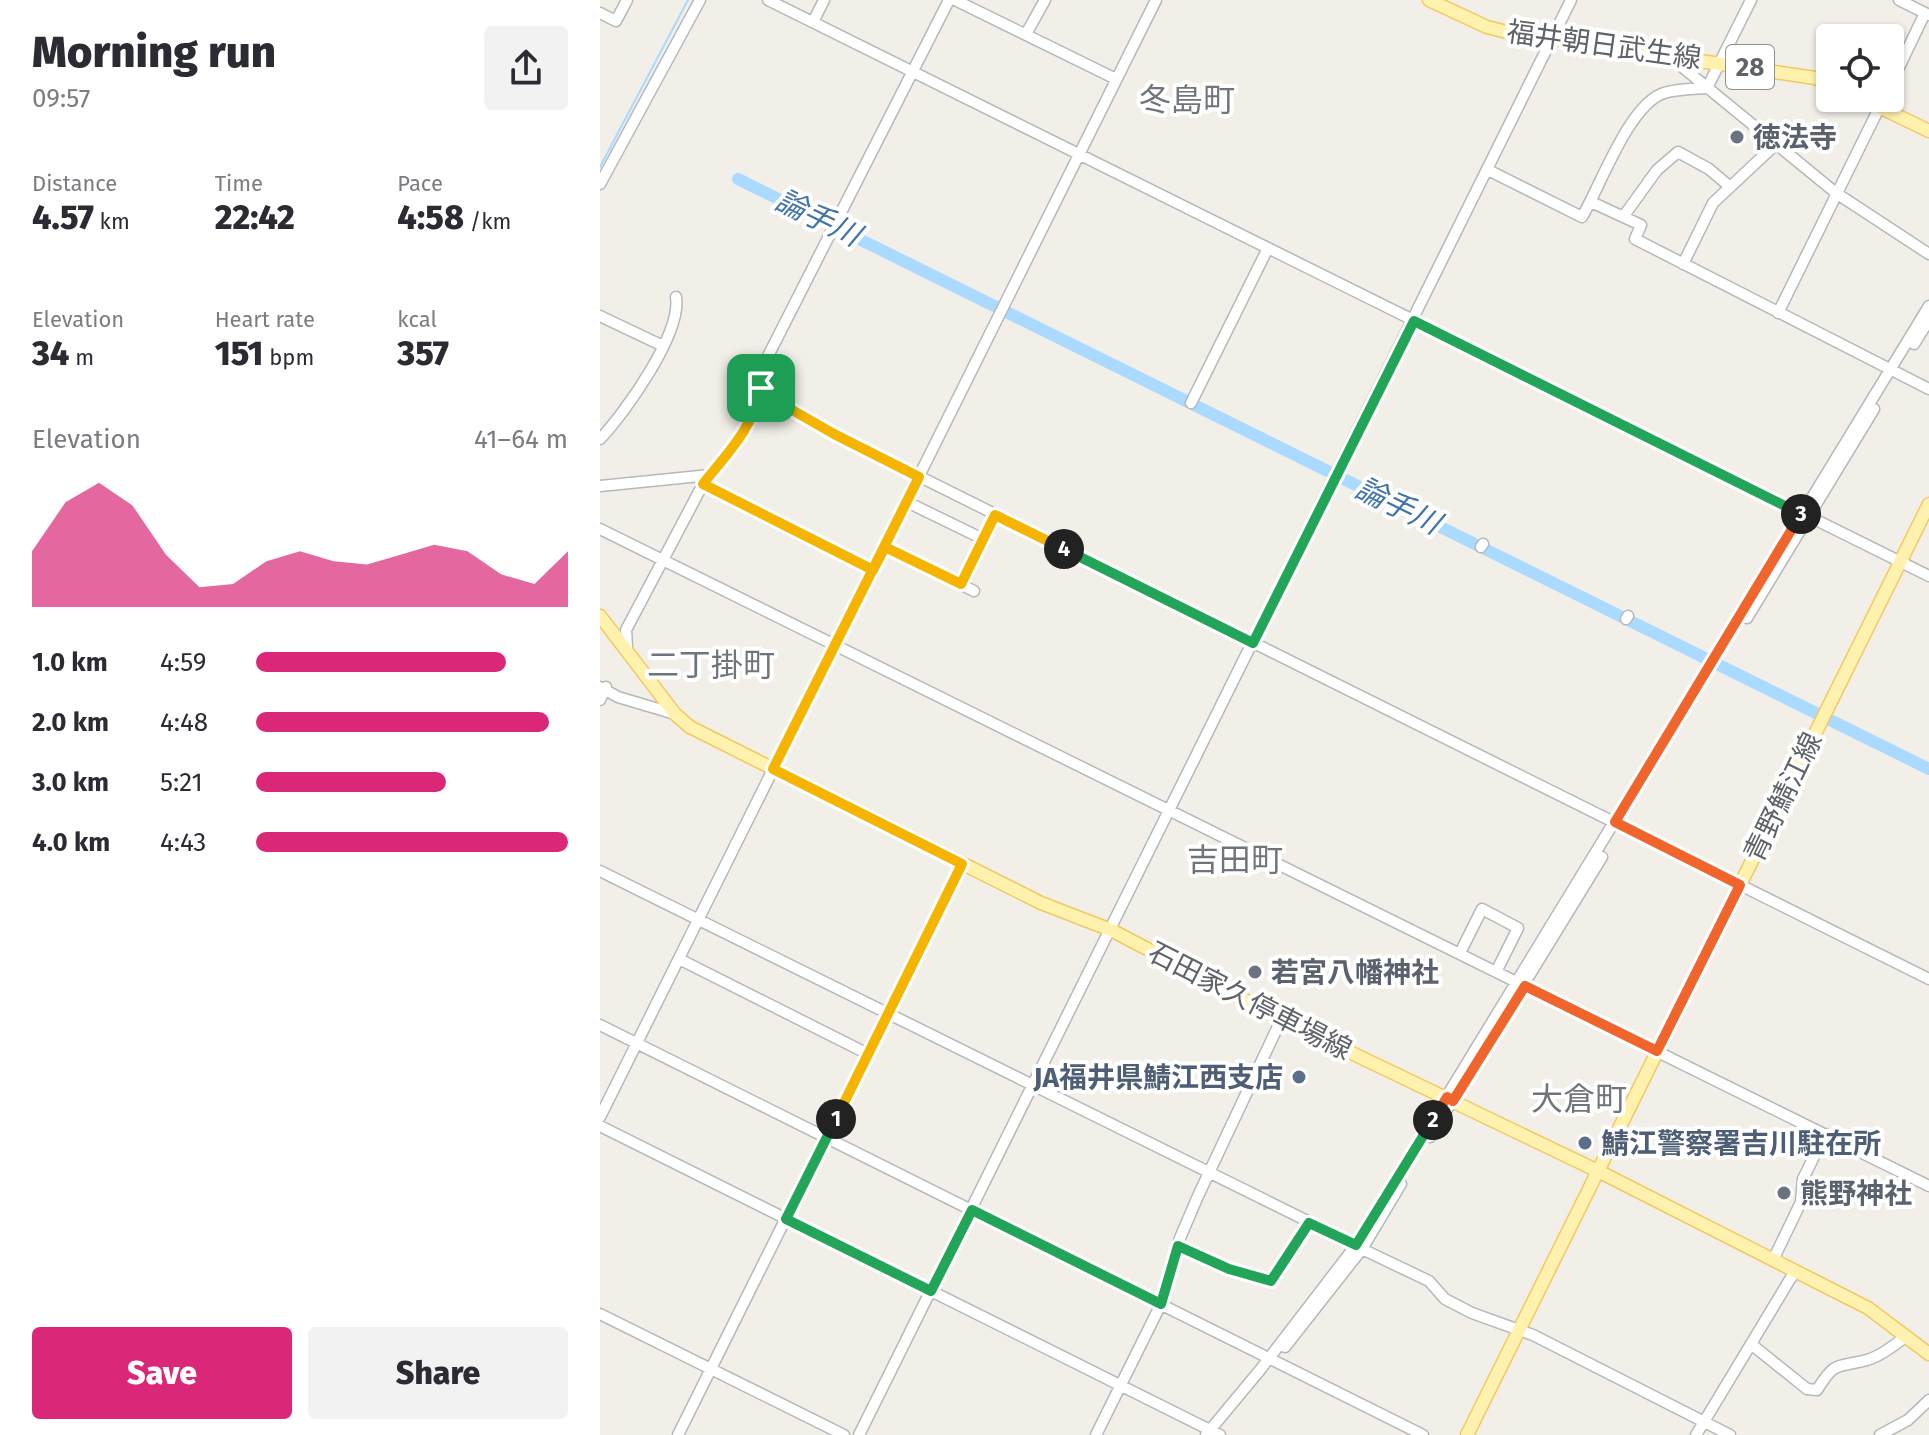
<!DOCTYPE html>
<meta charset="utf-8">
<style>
:root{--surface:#fff;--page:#f2f2f3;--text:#2b2b33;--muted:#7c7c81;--accent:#db2777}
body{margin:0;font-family:"Fira Sans","Noto Sans JP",sans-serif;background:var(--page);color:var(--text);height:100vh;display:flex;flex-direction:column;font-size:30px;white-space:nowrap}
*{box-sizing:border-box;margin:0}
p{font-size:26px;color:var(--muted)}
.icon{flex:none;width:44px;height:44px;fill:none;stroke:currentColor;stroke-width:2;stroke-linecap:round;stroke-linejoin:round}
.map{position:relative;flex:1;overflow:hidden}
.side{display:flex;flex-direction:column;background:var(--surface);width:600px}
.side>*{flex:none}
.controls{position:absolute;left:1216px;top:24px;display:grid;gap:16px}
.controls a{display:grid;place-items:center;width:88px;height:88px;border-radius:8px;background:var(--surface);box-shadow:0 2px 6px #0004;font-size:40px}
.pin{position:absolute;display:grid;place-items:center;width:68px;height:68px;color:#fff;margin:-34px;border-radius:16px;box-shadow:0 4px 12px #0006}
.km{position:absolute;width:40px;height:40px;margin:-20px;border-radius:50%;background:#222;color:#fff;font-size:22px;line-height:40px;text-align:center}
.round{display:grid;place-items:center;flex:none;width:84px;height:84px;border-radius:8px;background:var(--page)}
.overview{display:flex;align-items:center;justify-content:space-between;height:136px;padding:0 32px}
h1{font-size:44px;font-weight:800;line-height:60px}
.figures{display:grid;grid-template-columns:repeat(3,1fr);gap:12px;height:136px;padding:8px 32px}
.figures div{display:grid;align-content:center}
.figures b{font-size:34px;font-weight:800}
.figures small{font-size:22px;font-weight:400}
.figures p{font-size:22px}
.chart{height:224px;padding:16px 32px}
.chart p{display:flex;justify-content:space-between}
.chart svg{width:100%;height:144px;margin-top:8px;fill:var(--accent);opacity:.7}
.cta{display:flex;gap:16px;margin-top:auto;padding:16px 32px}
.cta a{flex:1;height:92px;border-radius:8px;background:var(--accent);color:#fff;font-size:32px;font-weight:800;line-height:92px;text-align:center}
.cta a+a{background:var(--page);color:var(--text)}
ul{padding:0 32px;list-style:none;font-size:26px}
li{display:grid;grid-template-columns:128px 96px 1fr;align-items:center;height:60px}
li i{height:20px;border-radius:10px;background:var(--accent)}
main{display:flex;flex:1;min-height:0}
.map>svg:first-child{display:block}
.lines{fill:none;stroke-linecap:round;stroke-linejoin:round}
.stream{stroke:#aadaff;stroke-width:2}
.river{stroke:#aadaff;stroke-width:12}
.minor-casing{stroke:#b5b8bc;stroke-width:13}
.major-casing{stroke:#f2c960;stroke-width:15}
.minor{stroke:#fff;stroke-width:10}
.major{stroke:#fff2af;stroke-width:12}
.split-1-casing{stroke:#fff;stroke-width:16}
.split-2-casing{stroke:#fff;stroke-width:16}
.split-3-casing{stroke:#fff;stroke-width:16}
.split-4-casing{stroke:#fff;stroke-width:16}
.split-5-casing{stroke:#fff;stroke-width:16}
.split-1{stroke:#f5b400;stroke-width:10}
.split-2{stroke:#22a559;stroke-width:10}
.split-3{stroke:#f0652b;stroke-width:10}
.split-4{stroke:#22a559;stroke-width:10}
.split-5{stroke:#f5b400;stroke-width:10}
.worship-dot{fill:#6b7280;stroke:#fff;stroke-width:3}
.service-dot{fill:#5c6f8a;stroke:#fff;stroke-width:3}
.labels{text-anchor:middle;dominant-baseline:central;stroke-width:8;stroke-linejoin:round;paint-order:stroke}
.shield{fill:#fff;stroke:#8f9295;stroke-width:2}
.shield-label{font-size:26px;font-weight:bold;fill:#5f6368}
.street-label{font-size:28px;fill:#5f6368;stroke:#fff}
.worship-label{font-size:28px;font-weight:bold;fill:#5b616d;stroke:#fff;text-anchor:start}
.service-label{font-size:28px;font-weight:bold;fill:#4e5e75;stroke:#fff;text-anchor:end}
.water-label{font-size:30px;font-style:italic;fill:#4174aa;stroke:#fff}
.quarter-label{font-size:32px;fill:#70757a;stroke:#fff}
</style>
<main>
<section class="side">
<div class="overview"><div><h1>Morning run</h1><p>09:57</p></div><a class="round"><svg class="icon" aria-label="share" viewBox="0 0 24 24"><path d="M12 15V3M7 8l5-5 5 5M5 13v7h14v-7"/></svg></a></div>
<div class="figures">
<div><p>Distance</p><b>4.57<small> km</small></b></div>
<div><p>Time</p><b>22:42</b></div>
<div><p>Pace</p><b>4:58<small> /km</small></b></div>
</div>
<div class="figures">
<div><p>Elevation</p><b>34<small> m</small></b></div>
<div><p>Heart rate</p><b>151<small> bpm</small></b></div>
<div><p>kcal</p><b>357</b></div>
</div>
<div class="chart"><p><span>Elevation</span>41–64 m</p>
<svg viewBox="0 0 160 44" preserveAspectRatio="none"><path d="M0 44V27L10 12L20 6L30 13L40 28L50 38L60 37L70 30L80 27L90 30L100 31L110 28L120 25L130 27L140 34L150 37L160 27V44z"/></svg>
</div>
<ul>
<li><b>1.0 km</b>4:59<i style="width:80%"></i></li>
<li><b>2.0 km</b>4:48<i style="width:94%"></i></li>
<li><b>3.0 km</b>5:21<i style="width:61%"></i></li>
<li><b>4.0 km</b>4:43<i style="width:100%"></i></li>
</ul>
<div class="cta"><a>Save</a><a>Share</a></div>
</section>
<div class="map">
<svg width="1329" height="1435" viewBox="0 0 1329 1435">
<rect width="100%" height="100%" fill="#f1efe8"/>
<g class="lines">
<path class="stream" d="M0,167L88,0"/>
<path class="river" d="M138,179L1329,769"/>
<g class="minor-casing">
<path id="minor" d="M168,0L1329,576
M355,0L516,79
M1299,0L1329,15
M0,13L16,21L27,0
M213,22L224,0
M426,34L445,0
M1070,57L1236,193L1329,254
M1290,86L1325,13
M888,170L982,217C1000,187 1029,104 1064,93C1077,89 1094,89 1107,88L1151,0
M0,184L100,0
M991,202L1041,225L1035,239L1329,389
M1023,217L1057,170L1078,152L1109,169L1129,186
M1083,264L1113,203L1176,144
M1178,313L1284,98
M0,316L61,345
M1314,344L1329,320
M161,388L166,395L234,434L1329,979
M591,403L668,248
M0,439C25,413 82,333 76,297
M103,484L273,570
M0,486L110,475
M307,502L383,539
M0,529L1329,1186
M285,547L374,591
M881,547L883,544
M361,584L395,515
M1147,618L1274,409
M1026,619L1028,616
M27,647L26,630L103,484L136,445L158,404L167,358L349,0
M0,687L18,697L75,714
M0,700L6,687
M0,871L756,1245
M860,953L882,909L918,928L896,972
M79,959L268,1054
M0,1025L823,1435
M0,1117L556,0
M0,1126L620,1435
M830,1137L1002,857
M578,1246L629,1269L671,1281L709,1223
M762,1249L829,1281L845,1299L872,1313L933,1335L1130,1435
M1173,1260L1201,1202L1203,1179L1225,1134
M0,1314L244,1435
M1151,1344L1207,1389L1217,1390C1236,1359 1238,1368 1267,1360C1281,1356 1295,1345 1305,1337
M685,1347L762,1249L801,1184
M78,1435L362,864
M259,1435L971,0
M496,1435L561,1304L580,1238L598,1196L680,1022H687
M606,1435L660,1370L756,1245L1329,306
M1096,1435L1195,1271
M1280,1435L1308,1420L1329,1400"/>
</g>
<g class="major-casing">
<path id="major" d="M829,0L887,27L911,33L1215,78L1230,84
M1261,98L1329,131
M0,616L75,714L90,727L441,903L511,930L687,1022L998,1171L1268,1308L1329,1354
M867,1435L1329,504"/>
</g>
<use href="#minor" class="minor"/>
<use href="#major" class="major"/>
</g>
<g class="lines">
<g class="split-1-casing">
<path id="split-1" d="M161,388L166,395L234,434L319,477L173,769L362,864L236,1119"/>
</g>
<g class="split-2-casing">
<path id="split-2" d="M236,1119L186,1219L331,1291L372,1210L561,1304L578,1246L629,1269L671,1281L709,1223L756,1245L833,1120"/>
</g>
<g class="split-3-casing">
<path id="split-3" d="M833,1120L847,1097L853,1101L925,986L1057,1051L1140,885L1015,822L1201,514"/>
</g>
<g class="split-4-casing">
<path id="split-4" d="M464,549L653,643L814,321L1201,514"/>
</g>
<g class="split-5-casing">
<path id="split-5" d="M161,388C152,430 128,452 103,484L273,570L285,547L361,584L395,515L464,549"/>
</g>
<use href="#split-1" class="split-1"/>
<use href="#split-2" class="split-2"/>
<use href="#split-3" class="split-3"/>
<use href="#split-4" class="split-4"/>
<use href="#split-5" class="split-5"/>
</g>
<g class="worship-dot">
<circle cx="1137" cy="137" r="8"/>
<circle cx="655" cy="972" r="8"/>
<circle cx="1184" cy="1193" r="8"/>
</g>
<g class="service-dot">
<circle cx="699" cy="1077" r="8"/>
<circle cx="985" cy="1143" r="8"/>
</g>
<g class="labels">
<rect class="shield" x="1126" y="45" width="48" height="44" rx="6"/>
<g class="shield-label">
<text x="1150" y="67">28</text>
</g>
<g class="street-label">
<text transform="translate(1004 45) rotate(8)">福井朝日武生線</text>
<text transform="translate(1183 797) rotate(-64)">青野鯖江線</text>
<text transform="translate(650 1001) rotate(27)">石田家久停車場線</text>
</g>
<g class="worship-label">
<text x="1153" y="137">徳法寺</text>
<text x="671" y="972">若宮八幡神社</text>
<text x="1200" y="1193">熊野神社</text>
</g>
<g class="service-label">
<text x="683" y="1077">JA福井県鯖江西支店</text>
<text x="1001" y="1143" text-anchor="start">鯖江警察署吉川駐在所</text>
</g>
<g class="water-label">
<text transform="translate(218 218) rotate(26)">論手川</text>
<text transform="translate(798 506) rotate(26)">論手川</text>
</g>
<g class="quarter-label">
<text x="587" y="100">冬島町</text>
<text x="111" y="665">二丁掛町</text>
<text x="635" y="860">吉田町</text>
<text x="979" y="1099">大倉町</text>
</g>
</g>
</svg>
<div class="controls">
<a><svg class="icon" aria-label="locate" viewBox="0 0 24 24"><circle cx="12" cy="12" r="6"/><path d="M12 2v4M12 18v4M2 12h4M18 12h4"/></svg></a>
</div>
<div class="pin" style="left:161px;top:388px;background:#1e9e55"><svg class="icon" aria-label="arrive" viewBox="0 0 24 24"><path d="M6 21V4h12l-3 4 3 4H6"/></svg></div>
<b class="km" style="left:236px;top:1119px">1</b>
<b class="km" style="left:833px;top:1120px">2</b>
<b class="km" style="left:1201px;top:514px">3</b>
<b class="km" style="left:464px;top:549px">4</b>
</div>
</main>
